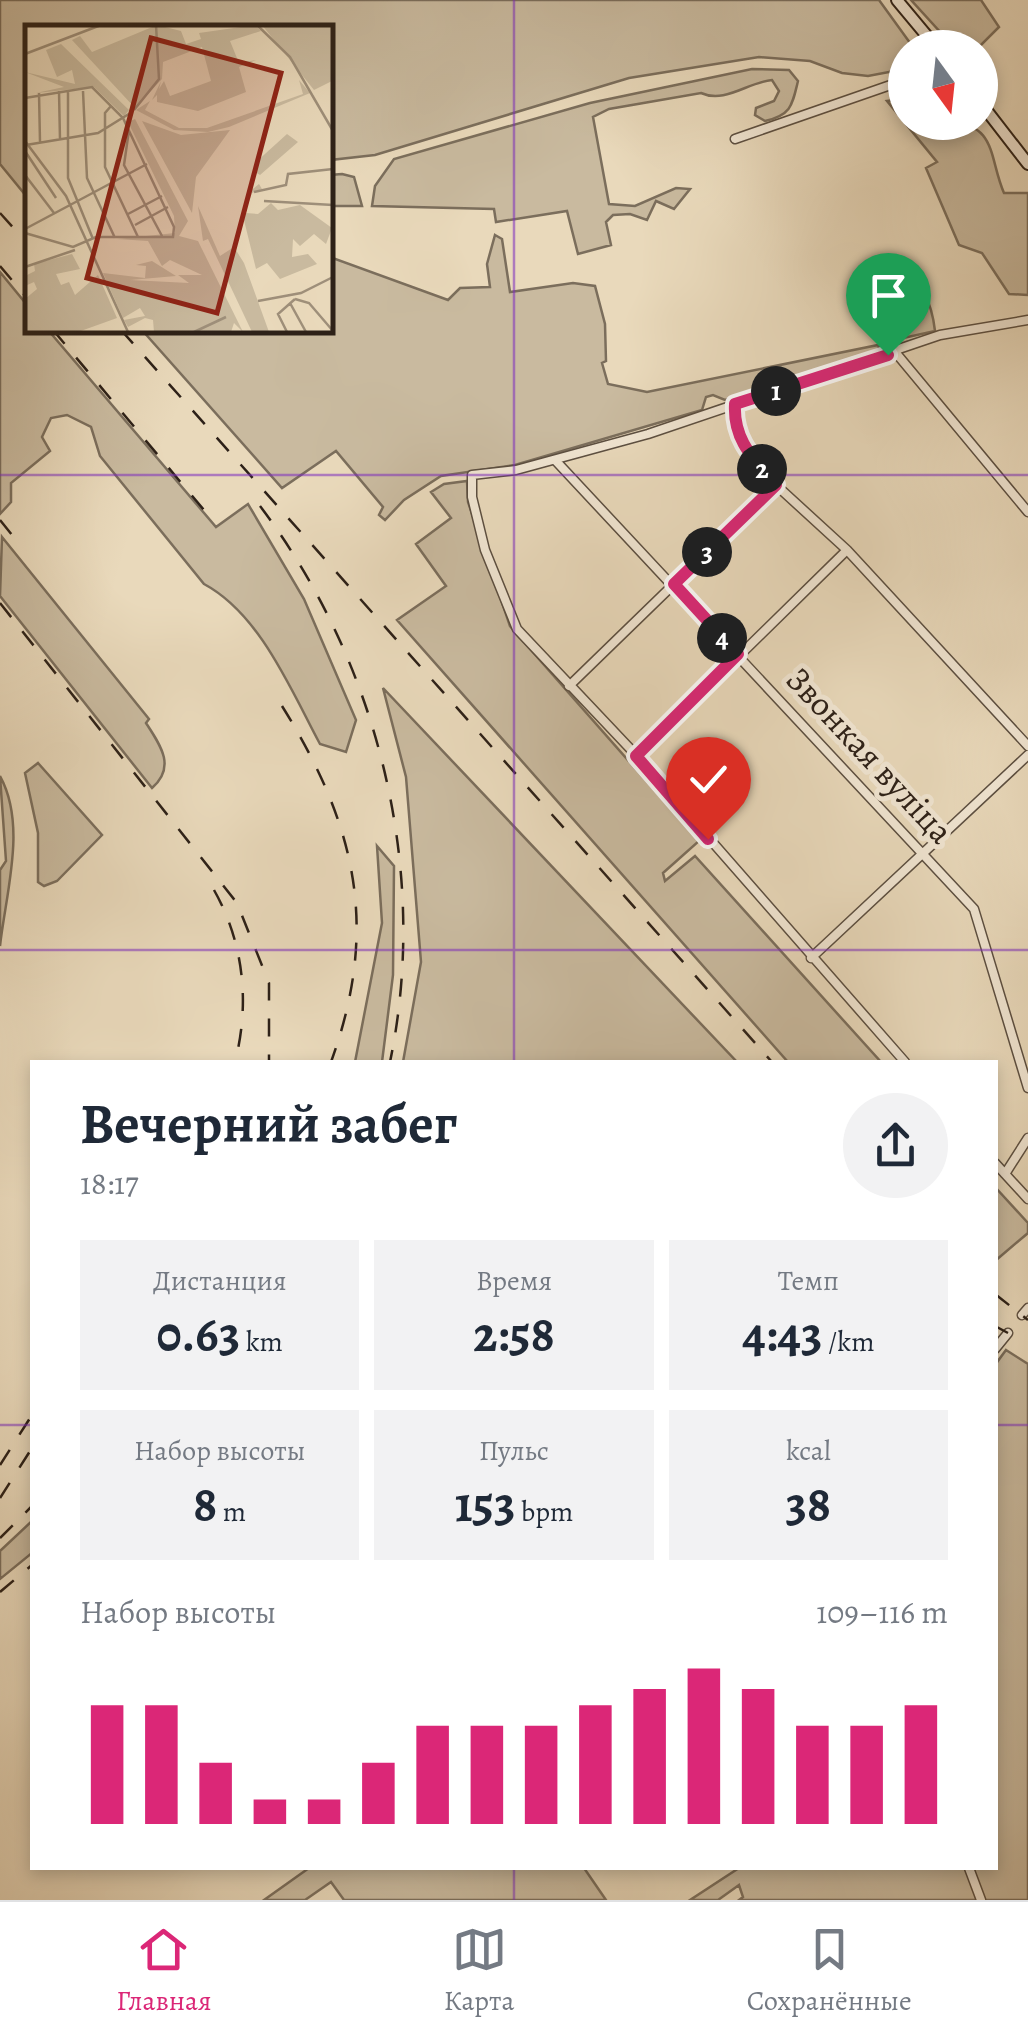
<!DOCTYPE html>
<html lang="ru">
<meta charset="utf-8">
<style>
:root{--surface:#fff;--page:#f2f2f3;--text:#1f2937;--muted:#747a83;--line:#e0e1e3;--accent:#db2777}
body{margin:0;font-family:Alegreya,serif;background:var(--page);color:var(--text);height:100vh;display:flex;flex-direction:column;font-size:38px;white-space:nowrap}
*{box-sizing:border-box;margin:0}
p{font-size:32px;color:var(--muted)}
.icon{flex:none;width:55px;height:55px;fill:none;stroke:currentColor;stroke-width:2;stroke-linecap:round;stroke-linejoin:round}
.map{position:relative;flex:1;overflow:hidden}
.sheet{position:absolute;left:30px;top:1060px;width:968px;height:810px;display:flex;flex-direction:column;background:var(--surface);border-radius:0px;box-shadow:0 5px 15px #0003}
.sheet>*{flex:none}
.needle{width:65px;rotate:165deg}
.tools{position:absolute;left:888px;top:30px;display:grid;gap:20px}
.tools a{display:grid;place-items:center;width:110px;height:110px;border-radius:50%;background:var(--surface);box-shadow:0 5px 15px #0003;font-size:50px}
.pin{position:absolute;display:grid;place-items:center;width:85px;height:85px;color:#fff;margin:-102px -42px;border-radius:50% 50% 50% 0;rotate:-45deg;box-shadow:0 0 10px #0007}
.pin .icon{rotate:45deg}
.km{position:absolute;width:50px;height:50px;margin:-25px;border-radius:50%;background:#222;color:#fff;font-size:28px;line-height:50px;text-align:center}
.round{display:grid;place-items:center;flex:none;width:105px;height:105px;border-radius:52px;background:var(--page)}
.headline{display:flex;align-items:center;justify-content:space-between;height:170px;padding:0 50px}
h1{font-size:55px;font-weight:600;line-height:75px}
.stats{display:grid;grid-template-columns:repeat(3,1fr);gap:15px;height:170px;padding:10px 50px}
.stats div{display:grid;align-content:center;border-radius:0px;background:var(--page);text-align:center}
.stats b{font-size:50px;font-weight:600}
.stats small{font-size:28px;font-weight:400}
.stats p{font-size:28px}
.chart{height:280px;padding:20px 50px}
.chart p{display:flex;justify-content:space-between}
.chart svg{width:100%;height:180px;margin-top:10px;stroke:var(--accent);stroke-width:6}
.tabs{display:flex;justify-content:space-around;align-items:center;height:140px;border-top:2px solid var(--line);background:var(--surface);font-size:28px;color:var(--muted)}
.tabs a{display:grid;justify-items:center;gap:5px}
.tabs .on{color:var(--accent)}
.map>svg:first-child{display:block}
.green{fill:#c9ba9f;stroke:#7b6e5c;stroke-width:2.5}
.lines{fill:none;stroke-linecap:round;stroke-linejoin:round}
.minor-casing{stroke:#5c4f41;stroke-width:11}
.secondary-casing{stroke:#2d2118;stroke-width:14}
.minor{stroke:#f1e6d3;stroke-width:8}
.secondary{stroke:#f1e6d3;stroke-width:10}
.rail{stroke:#2d2118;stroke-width:2.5;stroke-dasharray:18 18;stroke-linecap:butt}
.route-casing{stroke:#fff;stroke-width:20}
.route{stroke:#db2777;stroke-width:12}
.grid{fill:none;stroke:#7b2cbf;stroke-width:2.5;stroke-opacity:0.55}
.labels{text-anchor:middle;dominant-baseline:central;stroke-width:10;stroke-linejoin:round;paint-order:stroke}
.street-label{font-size:35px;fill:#2d2118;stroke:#f1e6d3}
.inset-road{fill:none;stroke:#9e8f7a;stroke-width:2.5}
.view{fill:#8f2418;fill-opacity:0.15;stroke:#8f2418;stroke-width:5}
.inset-edge{fill:none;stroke:#2d2118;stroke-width:5}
</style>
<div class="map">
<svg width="1028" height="1900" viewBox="0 0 1028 1900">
<rect width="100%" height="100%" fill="#e9d9bb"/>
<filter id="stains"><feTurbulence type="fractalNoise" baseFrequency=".002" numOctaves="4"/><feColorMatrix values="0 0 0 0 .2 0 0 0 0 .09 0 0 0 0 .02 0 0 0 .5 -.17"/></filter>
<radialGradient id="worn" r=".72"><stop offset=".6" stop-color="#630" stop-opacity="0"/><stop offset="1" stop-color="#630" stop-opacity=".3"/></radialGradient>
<path class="green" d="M0,0H879L913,47L905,48V69L868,76L842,73L810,61L759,57L629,78L375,155L330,160V28H28L27,197L0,164Z
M911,0H981L999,27L980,46H953Z
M752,69L789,70L798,81C792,106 791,115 765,121L755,115L756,108L774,101L779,91L772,80C748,82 725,104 701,93L609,109L593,117L609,204L635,206L676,188L690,189L674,209L656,201L647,220L630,214L613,215L606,222L611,245L578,254L567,211L496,222L494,209L372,206L375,186L394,159L590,103Z
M905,99V122L936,123L942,128L948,123C997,122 989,159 1004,193H1028V295L1009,294L982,253L959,245L926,168L937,162L887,101Z
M342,174L354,177L362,206H330V175Z
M495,235L502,239L510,292L573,283L595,286L605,324L606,361L602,363L608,384L647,392L878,345L881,353L725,400L713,395L706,397L702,410L515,465L441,476L404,500L385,520L379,515L383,507L336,451L282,488L142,330H330V257L448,300L460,288L490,287L487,264Z
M897,260C920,276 932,303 935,331L899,339L898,320L905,313L897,303L878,299L873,264Z
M0,272L27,305L28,330H48L216,527L248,504L304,599L356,720L346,752L320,744C291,690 260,614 204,584L100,456L91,427L67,415L51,418L42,437L50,451L11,483V502L0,514Z
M467,481L468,502L510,626L699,841L663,873L665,881L695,856L881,1062H788L397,620L446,586L416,544L451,518L431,492L444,484Z
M2,537L149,719L146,723C161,746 176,767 152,788L0,596Z
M383,688L737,1062H403L421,962L406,777Z
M38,763L102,835L57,881L44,886L38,882V833L25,773Z
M0,776C27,825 6,892 0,946V870L6,861Z
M377,846L394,866L393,975L382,1062H355L382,923Z
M995,1187L1028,1223V1233L995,1261Z
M1006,1350L1028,1364V1900H739L743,1897L739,1885L718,1900H690L739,1868H995V1365Z
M32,1521V1553L0,1579V1551Z
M309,1868H584L606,1900H344L331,1882L305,1900H264Z"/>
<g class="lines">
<g class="minor-casing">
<path id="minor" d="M735,139L905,80
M896,353L1028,512
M735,403L740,443L776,485L847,550L1028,746
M555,460L974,909L1028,1088
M569,686L776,485
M637,756L847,550
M811,958L1028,755
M905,1062L637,756L517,629L485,550L472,497V475L516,470L648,434L940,335L1028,320
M995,1163L1028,1199
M1005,1174L1028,1138
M1022,1315L1028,1308
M995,1349L1008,1333
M969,1868L981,1900"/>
</g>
<g class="secondary-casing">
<path id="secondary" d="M897,0L937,48
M980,102L1028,164"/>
</g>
<use href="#minor" class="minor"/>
<use href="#secondary" class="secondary"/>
<path class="rail" d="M0,213L28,244
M0,266L28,299
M53,330L209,516
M121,330L772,1062
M260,506C378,662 430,870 390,1062
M0,520L16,540
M0,603L237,903L269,983V1062
M282,706C356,825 380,927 331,1062
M214,890C244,943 250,1004 235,1062
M995,1294L1028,1320
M995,1326L1008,1333
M0,1465L32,1415
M0,1498L32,1448
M0,1538L32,1506
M0,1592L32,1565"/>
</g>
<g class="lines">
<g class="route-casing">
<path id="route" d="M708,839L636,756L738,654L674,584L776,485C753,458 733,440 735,404L888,355"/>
</g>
<use href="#route" class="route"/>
</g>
<path class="grid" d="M514,0V1062M0,475H1028M0,950H1028M0,1425H32M995,1425H1028M514,1868V1900"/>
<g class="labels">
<g class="street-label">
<text transform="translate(870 755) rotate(47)">Звонкая вуліца</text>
</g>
</g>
<g transform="translate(25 25)">
<rect width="308" height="308" fill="#e9d9bb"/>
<path d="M132,0L156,6L161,19L176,14L174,8L230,0L236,6L205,16L214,38L231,35L214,42L221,67L173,86L132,77V70L127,75L136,56L134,64L139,56L145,71L186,56L177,22L138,37L137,54L110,83L47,15L55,11L67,27ZM237,0H307V56L289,65ZM36,19L104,85L99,91L69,62L11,68L39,62L0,47L50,59L47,45L32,52L21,25ZM274,55L285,68L204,102L183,107L149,105L111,85L125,76L120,85L154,103H182L278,69ZM110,94L163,196L154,211L173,216L218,307L209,298L206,307H129L128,295L120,293L103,302L99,295L120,291L115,283L98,293L78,248L120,253L121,241L111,240L127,236L151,251L105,255L164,258L153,250H177L145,235L137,241L123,216L92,214L150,208L149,191L103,97ZM117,96L156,110L205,105L171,152L167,188ZM262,109L273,117L235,150L230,147V138ZM234,159L237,164L227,168L220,188L233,189L246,178L253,185L275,180L307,203L301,219L289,209L275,221L268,214L267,232L283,229L292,239L255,254L242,238L231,244L217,187L224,167ZM173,181L195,231L209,222L219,238L244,307H227L183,214L178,216ZM47,229L55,244L31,249L36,260L44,257L50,270L73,250L92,293L53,307H0V274L12,264L9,257L0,261V251L10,246L9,239Z" fill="#c9ba9f"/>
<path class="inset-road" d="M232,0L265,32L308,106M0,29L76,0M34,66L35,115M43,66V153L68,214M58,66L62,153L90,213M14,68L15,117M0,73L67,62L98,93L149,202L148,212H71L48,222L0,208M86,81L80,88V142L113,212M109,85L134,54L131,0M104,105L99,140L137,211M0,116L41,171L103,307M1,120L73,108L107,87M0,126L31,173M0,150L29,188M229,167L261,160L263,149L308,144M239,176L308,180M103,189L137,171M110,200L143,182M0,204L122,139M0,242L50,225M270,274L284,278L308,306M233,276L276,268L308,252M265,278L281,307M169,307L201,292M262,307L253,289L270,274"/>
<path class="view" d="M126,13L256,48L192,288L62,253Z"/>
<rect width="308" height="308" class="inset-edge"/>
</g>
<rect width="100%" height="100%" filter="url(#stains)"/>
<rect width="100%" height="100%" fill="url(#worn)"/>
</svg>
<div class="tools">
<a><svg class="needle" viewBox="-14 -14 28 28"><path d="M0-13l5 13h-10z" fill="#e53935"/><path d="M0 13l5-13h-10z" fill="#747a83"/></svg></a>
</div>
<div class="pin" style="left:888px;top:355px;background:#1e9e55"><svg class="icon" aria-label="arrive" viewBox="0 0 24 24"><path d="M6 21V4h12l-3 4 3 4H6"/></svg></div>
<div class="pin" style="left:708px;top:839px;background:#d93025"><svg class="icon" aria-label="check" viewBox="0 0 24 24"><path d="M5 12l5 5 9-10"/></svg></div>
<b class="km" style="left:776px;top:391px">1</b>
<b class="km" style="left:762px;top:469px">2</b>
<b class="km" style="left:707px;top:552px">3</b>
<b class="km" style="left:722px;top:638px">4</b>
<section class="sheet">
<div class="headline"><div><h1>Вечерний забег</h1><p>18:17</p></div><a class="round"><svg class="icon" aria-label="share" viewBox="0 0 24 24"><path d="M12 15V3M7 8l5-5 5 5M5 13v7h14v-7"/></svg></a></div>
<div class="stats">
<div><p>Дистанция</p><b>0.63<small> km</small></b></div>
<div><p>Время</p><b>2:58</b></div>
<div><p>Темп</p><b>4:43<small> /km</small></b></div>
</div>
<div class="stats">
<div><p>Набор высоты</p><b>8<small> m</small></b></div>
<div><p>Пульс</p><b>153<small> bpm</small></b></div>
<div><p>kcal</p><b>38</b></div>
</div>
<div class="chart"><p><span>Набор высоты</span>109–116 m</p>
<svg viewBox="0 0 160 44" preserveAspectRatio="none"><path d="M5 44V15M15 44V15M25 44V29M35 44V38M45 44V38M55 44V29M65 44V20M75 44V20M85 44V20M95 44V15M105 44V11M115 44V6M125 44V11M135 44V20M145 44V20M155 44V15"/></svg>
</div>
</section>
</div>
<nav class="tabs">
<a class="on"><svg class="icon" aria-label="home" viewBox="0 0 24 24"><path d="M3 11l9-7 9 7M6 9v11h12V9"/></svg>Главная</a>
<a><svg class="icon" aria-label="map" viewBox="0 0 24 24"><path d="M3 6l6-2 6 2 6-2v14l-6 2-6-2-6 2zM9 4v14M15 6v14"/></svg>Карта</a>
<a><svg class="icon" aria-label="saved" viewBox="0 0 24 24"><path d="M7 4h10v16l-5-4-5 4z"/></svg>Сохранённые</a>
</nav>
